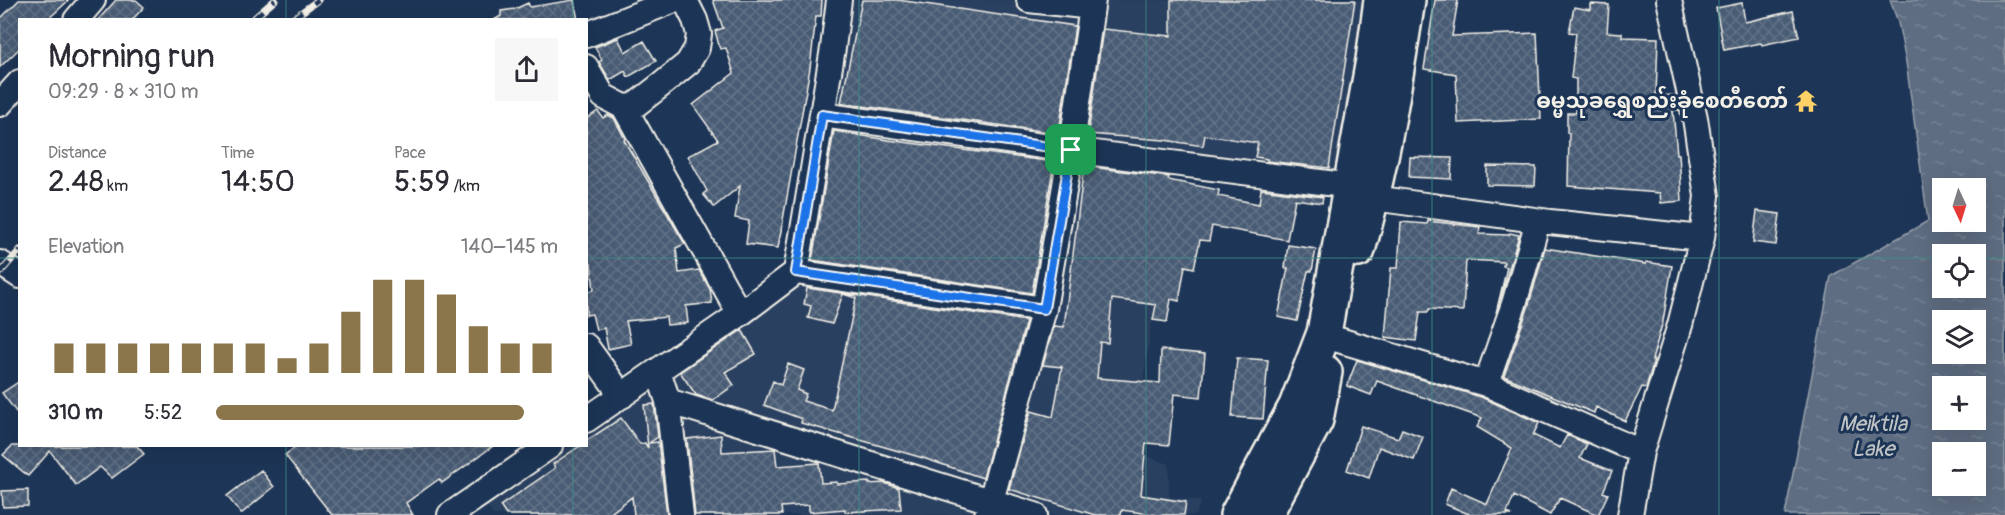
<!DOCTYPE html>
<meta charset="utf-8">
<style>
:root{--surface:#fff;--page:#f7f7f7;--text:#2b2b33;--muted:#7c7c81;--accent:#8a764a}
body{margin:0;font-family:Pangolin,"Noto Sans Myanmar",sans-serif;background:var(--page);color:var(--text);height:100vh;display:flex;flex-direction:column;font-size:22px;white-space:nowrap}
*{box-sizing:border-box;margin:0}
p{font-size:20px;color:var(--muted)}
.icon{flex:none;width:33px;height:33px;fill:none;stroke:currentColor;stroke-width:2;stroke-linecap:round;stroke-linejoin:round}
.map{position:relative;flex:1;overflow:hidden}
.sheet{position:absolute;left:18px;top:18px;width:570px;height:429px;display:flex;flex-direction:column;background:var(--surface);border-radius:0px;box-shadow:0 6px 24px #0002}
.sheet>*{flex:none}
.needle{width:39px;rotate:176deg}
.controls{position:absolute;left:1932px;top:178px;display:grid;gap:12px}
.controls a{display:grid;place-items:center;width:54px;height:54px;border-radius:0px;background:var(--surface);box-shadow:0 6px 24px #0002;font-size:30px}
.pin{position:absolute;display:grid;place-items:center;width:51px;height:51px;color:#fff;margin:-26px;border-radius:12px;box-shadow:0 3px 9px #0006}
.round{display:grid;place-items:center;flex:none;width:63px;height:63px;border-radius:0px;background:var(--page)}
.overview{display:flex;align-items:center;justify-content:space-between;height:102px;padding:0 30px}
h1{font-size:33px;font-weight:600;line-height:45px}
.metrics{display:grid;grid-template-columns:repeat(3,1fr);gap:9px;height:102px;padding:6px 30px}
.metrics div{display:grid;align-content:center}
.metrics b{font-size:30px;font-weight:600}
.metrics small{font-size:16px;font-weight:400}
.metrics p{font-size:16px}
.chart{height:168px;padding:12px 30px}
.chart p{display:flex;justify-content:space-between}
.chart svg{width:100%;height:108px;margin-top:6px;stroke:var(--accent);stroke-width:6}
ul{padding:0 30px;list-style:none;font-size:20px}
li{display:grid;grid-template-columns:96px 72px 1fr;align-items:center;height:45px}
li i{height:15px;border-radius:8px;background:var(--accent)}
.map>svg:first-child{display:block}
.built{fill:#2a4060}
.water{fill:url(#water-ripples);stroke:#9aa2ab;stroke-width:1.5;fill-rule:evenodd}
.building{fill:url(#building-cross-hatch);stroke:#f4f1e8;stroke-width:1.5}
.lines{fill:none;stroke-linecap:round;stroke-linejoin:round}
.minor-casing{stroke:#f4f1e8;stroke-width:28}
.highway-casing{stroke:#f4f1e8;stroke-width:38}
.minor{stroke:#1d3557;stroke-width:24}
.highway{stroke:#1d3557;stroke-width:33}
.rail-casing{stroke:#f4f1e8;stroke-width:7}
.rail{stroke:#1d3557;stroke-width:4.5;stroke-dasharray:14;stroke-linecap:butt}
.route-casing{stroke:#fff;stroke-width:12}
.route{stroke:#1a73e8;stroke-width:8}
.grid{fill:none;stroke:#3d8f86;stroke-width:1.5;stroke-opacity:0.55}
.labels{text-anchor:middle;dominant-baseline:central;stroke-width:6;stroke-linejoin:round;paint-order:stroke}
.poi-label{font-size:21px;font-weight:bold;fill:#f4f1e8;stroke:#1d3557;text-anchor:end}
.water-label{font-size:22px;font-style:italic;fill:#c0c3c4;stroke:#1d3557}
</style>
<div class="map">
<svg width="2005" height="515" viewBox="0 0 2005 515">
<defs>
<pattern id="water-ripples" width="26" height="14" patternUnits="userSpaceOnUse" patternTransform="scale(1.5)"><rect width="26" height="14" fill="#5e6d82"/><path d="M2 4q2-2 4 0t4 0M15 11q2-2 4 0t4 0" fill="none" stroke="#768294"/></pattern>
<pattern id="building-cross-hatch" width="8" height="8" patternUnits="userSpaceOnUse" patternTransform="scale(1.5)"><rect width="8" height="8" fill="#485b74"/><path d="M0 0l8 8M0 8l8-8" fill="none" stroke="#637388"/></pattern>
</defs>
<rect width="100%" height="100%" fill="#1d3557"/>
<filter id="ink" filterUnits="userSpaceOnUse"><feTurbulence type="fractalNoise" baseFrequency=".0167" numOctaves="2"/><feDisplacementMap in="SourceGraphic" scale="12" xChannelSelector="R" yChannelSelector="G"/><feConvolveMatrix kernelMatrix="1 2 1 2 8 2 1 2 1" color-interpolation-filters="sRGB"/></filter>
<g filter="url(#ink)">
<path class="built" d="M851,0H1371L1344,190L1174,170L1133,451L1169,464V497L1201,501L1196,515H493L487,506L569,446H586L587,433L806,270L831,103Z"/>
<path class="water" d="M1890,0H2005V515H1785L1831,276L1928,221L1906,62L1898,22ZM1942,189H1976V222H1942ZM1942,255H1976V288H1942ZM1942,321H1976V354H1942ZM1942,387H1976V420H1942ZM1942,453H1976V486H1942Z"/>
<path class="building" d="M19,0H69L47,20H20V48L0,67V19Z
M116,0H136L144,7L132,20H98Z
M574,0L578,20H494L501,16V11L515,9L528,3L530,7Z
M713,0H822L821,16H816L810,68L778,248L746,244L749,221L735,218L740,186L714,207L703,194L707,191L688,156L718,140L693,105L734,73L726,48L720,49L715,31L723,28Z
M862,0H898L1075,26L1059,131L1055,130V133L841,103Z
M1171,0H1355L1329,168L1267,161V159L1255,157L1258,143L1205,135L1203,146L1164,140L1088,134L1103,29L1171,36Z
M1435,0H1458L1452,36L1537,33L1541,119L1458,123L1456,74L1424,69Z
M1742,3L1745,22L1793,11L1799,37L1762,45L1761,43L1724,50L1716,8Z
M1591,4L1609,5L1607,32L1622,33V37L1658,38L1656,96L1675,95L1679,110H1673L1677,154H1679L1682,201L1661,203L1660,193L1568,186L1569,133H1567V113H1576V79L1571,78L1576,33L1569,32L1574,7L1591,10Z
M618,38L625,52L644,41L656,61L628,77L625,71L610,80L599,62L602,60L595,47Z
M598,111L603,118L608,115L614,118L625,139L624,140L685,244L676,248L679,273L699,270L710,289L712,303L686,306L688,323L667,325L666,317L626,321L631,344L608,349L604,328L596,330L592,314L586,315V292L594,290L591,264L586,265V119Z
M834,131L888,140L1054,162L1032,293L812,260Z
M1410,157L1452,158L1451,179L1409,177Z
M1084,166L1169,177L1168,180L1219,190L1218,196L1259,204L1261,189L1323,197L1322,203L1295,199L1287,240L1212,226L1209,241L1200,240L1194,268L1185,266L1179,301L1171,299L1167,322L1153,320L1156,305L1112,299L1108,343L1100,342L1097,378L1160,383L1161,350L1205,354L1201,397L1174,394L1169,445L1146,443L1141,495L1186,502L1184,515H1157L1122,510L1121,515H1095L1009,489L1031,411L1053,417L1062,367L1043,365L1054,326L1064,327Z
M1487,166L1536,167L1535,186L1487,185Z
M1757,211L1780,214L1776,245L1753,242Z
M1428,221L1480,227L1479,234L1509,235L1510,233L1519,235L1496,313L1507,267L1503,266L1504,262L1466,260L1463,311L1429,309L1428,312H1420L1416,341L1385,337L1391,268H1398L1401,222L1427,224Z
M1288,245L1316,249L1312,271H1308L1297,321L1278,317L1288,268H1285Z
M1545,248L1646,264V262L1672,266L1663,321L1652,360H1654L1646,388L1642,387L1625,421L1596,407L1594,413L1504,376L1528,308Z
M807,288L1026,321L983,478L923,458L801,423L802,419L764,405L773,381L781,385L788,364L804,370L797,390L806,394L803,401L832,410L856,298L843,294L832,324L808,318L811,306L804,304Z
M742,330L756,354L725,372L734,385L713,400L696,395L680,372Z
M1237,358L1268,360L1263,419L1232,417Z
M1357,360L1481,397L1539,423L1533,435L1560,448L1567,435L1587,444L1580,458L1612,471L1603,492L1608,494L1598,515L1560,498L1550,515L1514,496L1507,513L1512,515H1471L1445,504L1451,488L1487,504L1512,448L1477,427L1482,418L1377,381L1371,395L1347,386Z
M20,381V417L2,393Z
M654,404L658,437L649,443L658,442L667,515H634L632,497L608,515H506L500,506L555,468L553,464L580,446H586V441L621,418L640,444L645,443L648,448L644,405Z
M1361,426L1398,438L1402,429L1423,437L1414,460L1379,447L1369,478L1347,470Z
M721,435L722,452L775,449L777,466L819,463L821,483L837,482V484L869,482V484L884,483L899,488L901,509L845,512V509L809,512V505L781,507L782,515H695L687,439Z
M12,446H137L144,454L112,478L100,467L76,485L50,451L28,476L3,455Z
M297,446H493L442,483L439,479L406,503L413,515H332L285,455Z
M261,470L274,487L241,514L227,496Z
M28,490V506L3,507L2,491Z"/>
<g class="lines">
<g class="minor-casing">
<path id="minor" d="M1029,0L1092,7
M76,20L93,0
M586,35L674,0
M586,67L603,96L624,107L740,314
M0,104L20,82
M624,107L634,106L661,85L688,63L697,48L699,34L695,20L685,0
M822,115L1071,150L1351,186
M1373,198L1550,222L1702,238
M0,263L20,276
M796,272L1044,309
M1332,338L1486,384L1641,452
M586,346L622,396
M658,371L668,401L1035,515
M1486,384L1514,304L1538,221
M668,401L681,515
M586,420L740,314L796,272L833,48L839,0
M450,515L550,446
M987,515L1044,309L1071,150L1093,0
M1630,515L1641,452L1680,325L1702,238L1707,196L1695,118L1669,0"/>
</g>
<g class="highway-casing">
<path id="highway" d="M1358,250C1382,168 1395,84 1408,0
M1237,515L1296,406L1324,333L1373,60L1381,0
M1265,515L1316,420L1325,372"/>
</g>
<use href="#minor" class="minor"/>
<use href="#highway" class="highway"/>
<g class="rail-casing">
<path id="rail" d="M252,20L275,0
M291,20L318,0
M0,273L20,250"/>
</g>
<use href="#rail" class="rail"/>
</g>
</g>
<g class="lines" filter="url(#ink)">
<g class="route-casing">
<path id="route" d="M822,115L1071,150L1044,309L796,272Z"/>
</g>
<use href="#route" class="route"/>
</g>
<path class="grid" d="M286,0V20M573,0V20M859,0V515M1146,0V515M1432,0V515M1719,0V515M0,258H20M586,258H1942M1976,258H2005M286,446V515M573,446V515"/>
<defs>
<g id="temple-bare" transform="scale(1.8)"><path d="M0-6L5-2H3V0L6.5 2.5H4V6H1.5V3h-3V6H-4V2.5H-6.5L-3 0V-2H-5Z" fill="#ffd166" stroke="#1d3557" stroke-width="2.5" paint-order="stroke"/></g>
</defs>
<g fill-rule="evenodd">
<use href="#temple-bare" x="1806" y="101"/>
</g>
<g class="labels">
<g class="poi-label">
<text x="1788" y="101">ဓမ္မသုခရွှေစည်းခုံစေတီတော်</text>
</g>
<g class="water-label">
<text x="1873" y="424">Meiktila<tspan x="1873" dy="25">Lake</tspan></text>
</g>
</g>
</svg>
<div class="controls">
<a><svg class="needle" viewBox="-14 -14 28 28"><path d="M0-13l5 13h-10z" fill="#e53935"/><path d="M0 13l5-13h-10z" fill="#7c7c81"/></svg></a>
<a><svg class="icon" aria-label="locate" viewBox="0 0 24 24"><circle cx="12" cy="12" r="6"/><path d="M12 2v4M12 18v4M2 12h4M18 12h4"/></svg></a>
<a><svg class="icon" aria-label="layers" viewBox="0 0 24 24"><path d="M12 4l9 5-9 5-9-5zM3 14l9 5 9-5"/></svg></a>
<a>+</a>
<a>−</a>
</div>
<div class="pin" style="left:1071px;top:150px;background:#1e9e55"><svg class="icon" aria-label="arrive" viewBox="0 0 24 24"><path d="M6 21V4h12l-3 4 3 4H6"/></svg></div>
<section class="sheet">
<div class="overview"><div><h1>Morning run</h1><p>09:29 · 8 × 310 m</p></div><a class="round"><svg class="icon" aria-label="share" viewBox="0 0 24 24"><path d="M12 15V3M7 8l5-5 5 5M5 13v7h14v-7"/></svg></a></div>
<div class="metrics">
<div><p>Distance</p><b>2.48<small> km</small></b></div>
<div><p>Time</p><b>14:50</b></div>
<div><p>Pace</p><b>5:59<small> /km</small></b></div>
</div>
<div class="chart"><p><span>Elevation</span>140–145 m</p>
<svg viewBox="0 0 160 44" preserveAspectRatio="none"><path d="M5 44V32M15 44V32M25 44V32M35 44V32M45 44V32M55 44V32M65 44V32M75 44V38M85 44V32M95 44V19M105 44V6M115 44V6M125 44V12M135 44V25M145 44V32M155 44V32"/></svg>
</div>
<ul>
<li><b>310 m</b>5:52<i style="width:90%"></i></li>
</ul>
</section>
</div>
